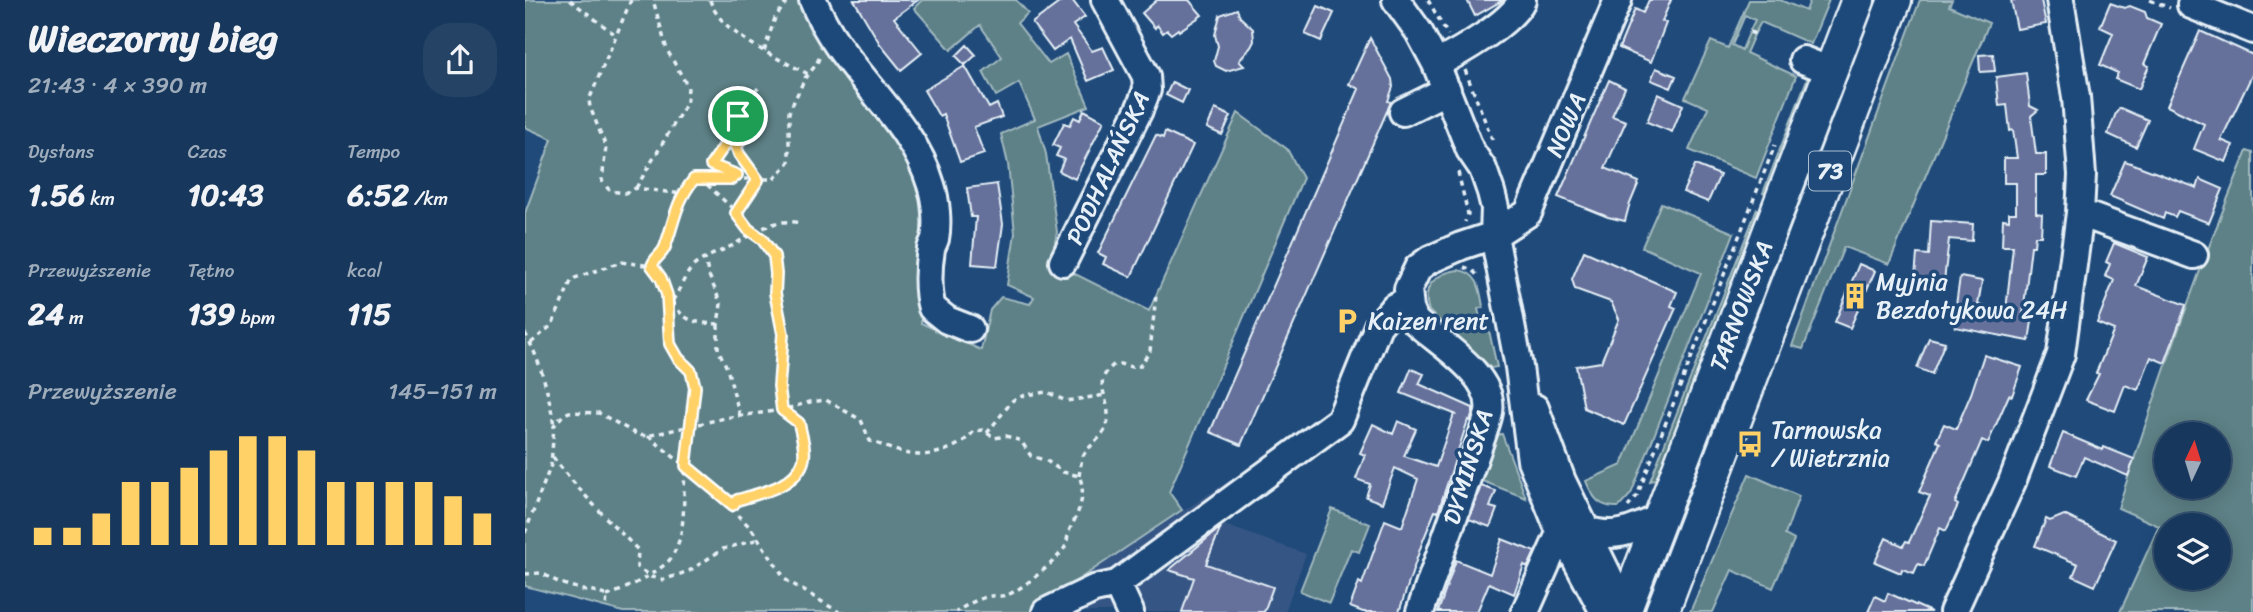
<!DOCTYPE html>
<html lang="pl">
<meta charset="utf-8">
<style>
:root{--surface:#17385c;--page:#244365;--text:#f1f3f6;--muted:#9eacbb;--line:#365272;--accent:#ffd166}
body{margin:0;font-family:Sriracha,sans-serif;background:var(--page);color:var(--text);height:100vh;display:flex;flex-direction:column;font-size:26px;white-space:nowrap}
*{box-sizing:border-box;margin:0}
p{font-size:23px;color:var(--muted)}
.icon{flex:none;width:38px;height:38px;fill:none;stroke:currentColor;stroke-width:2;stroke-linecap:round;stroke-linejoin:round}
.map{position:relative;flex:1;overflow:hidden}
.sheet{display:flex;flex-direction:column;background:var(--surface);width:525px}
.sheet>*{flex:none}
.needle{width:46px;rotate:4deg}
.tools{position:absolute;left:1629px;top:422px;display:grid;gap:14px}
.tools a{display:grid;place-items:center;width:77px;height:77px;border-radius:50%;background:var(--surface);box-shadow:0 4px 18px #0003,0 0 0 2px var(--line);font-size:35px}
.pin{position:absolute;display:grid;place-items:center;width:60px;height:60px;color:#fff;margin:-30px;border:4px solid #fff;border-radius:50%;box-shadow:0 2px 7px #0007}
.round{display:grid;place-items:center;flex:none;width:74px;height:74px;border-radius:28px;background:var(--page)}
.headline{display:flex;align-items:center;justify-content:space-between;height:119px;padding:0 28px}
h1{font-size:38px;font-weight:700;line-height:52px}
.stats{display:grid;grid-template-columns:repeat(3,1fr);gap:10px;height:119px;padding:7px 28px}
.stats div{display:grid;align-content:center}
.stats b{font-size:30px;font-weight:700}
.stats small{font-size:19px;font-weight:400}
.stats p{font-size:19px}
.chart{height:196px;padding:14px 28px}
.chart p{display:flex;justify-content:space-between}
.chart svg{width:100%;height:126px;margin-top:7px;stroke:var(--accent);stroke-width:6}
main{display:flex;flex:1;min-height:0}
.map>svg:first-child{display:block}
.built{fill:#345584}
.green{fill:#5d8186;stroke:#a2b9bf;stroke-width:2;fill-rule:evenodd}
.building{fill:#65709b;stroke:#e8f1f8;stroke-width:2}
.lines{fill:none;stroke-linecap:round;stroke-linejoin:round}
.minor-casing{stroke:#e8f1f8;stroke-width:32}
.major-casing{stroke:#e8f1f8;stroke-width:37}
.path{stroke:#e8f1f8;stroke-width:3.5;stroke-dasharray:5 5;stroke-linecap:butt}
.minor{stroke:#1f4a7a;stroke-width:26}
.major{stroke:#1f4a7a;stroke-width:32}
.route-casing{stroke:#fff;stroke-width:14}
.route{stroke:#ffd166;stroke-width:9}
.labels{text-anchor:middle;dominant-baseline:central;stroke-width:7;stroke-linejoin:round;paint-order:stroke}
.shield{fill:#1f4a7a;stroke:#acbfd2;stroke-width:2}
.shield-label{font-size:23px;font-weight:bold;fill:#e8f1f8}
.street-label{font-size:24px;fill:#e8f1f8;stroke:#1f4a7a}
.poi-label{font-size:24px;fill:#e8f1f8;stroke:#1f4a7a;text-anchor:start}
</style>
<main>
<section class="sheet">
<div class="headline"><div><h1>Wieczorny bieg</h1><p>21:43 · 4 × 390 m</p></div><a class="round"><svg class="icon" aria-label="share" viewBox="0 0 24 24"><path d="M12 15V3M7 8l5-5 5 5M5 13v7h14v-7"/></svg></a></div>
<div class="stats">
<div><p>Dystans</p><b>1.56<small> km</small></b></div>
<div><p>Czas</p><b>10:43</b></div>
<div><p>Tempo</p><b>6:52<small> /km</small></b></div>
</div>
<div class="stats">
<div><p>Przewyższenie</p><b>24<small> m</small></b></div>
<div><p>Tętno</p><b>139<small> bpm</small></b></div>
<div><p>kcal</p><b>115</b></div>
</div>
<div class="chart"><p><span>Przewyższenie</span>145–151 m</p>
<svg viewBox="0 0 160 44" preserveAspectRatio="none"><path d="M5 44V38M15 44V38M25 44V33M35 44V22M45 44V22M55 44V17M65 44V11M75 44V6M85 44V6M95 44V11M105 44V22M115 44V22M125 44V22M135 44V22M145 44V27M155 44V33"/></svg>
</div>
</section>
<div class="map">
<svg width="1728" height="612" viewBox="0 0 1728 612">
<rect width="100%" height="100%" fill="#1f4a7a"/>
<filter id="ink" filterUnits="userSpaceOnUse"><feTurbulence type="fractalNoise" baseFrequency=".0143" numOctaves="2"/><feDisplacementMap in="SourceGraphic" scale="14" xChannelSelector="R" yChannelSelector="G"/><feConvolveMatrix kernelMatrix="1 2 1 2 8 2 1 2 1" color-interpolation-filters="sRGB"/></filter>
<g filter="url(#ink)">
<path class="built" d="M711,476L727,496L694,523L781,554L760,612H505Z"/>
<path class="green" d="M0,0H276L367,134L393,179L402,236L396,323L456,350L465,310L476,297L505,304L509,297L482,285L490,233L483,164L476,134L510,119L494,83L471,96L458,72L477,57L455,25L426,50L389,8L397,0H491L503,13L492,23L524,64L541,54L564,106L513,126L521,154L532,232L526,262L624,311L713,113L762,149L778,178L644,492L657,510L505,612H98L0,586V213L27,139L0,127Z
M1224,0H1255L1281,11L1285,0H1304L1286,44L1236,22L1230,33L1225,30L1230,20L1220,15L1207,45L1217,50L1224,33L1229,35L1221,53L1271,76L1231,178L1164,150L1183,108L1160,98L1186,41L1203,48Z
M1346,0H1357L1139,573L1135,571Z
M1395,0H1427L1424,6L1464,23L1364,264L1319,247L1278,349L1267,346Z
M1286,69L1295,72L1245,195L1238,193Z
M1722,151L1728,153V612H1595L1634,526L1593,508C1632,388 1673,268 1722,151ZM1642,434H1694V486H1642ZM1642,525H1694V578H1642Z
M1136,203L1209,233L1106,494L1094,507C1074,508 1068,498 1061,481L1097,465L1176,273L1117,247Z
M1232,209L1241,212L1133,478L1125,481Z
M933,270C954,273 955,289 958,307L953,309L957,327L963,326L972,367L966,368L904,311C896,287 910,273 933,270Z
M977,434L1001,498L957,481L972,435Z
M1224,474L1274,496L1260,535L1269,540L1248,588L1207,570L1188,612H1165Z
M807,509L845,524L834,552L826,549L804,603L775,591Z"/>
<path class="building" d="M329,0H393L369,18L397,53L376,70L355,44Z
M538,0H547L560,17L548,25L567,51L578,47L589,70L563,81L545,39L528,51L507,23Z
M632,0H664L677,15L654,31L653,29L646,34L642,30L638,33L632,25L630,28L617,13Z
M942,0H978L950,16Z
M1124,0H1146L1137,21L1141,23L1126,62L1094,48L1110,9L1118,13Z
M1486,0H1516L1521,24L1492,29Z
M1585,3L1599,8L1605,6L1620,12L1622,18L1636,24L1619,64L1624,66L1614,89L1590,79L1593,73L1575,65L1588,33L1575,27Z
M793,6L809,13L796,41L780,34Z
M712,9L715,17L728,29L729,41L726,47L714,61L719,66L701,71L691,66L689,61L693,46L690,35L695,15Z
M1675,31L1728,55V73L1696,140L1708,145L1701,162L1669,149L1679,124L1642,106Z
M845,38L867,79L868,87L863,101L866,102L716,445L685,432L834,89L824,84Z
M442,45L451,55L440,65L431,56Z
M1468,54L1470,71L1455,72L1454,55Z
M440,66L464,108L472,104L477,117L449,127L459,154L435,162L418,114L414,116L399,90Z
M1131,68L1151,76L1146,88L1126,80Z
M1501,73L1505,106L1513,110L1506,116L1511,154H1521V175H1511V213L1517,214L1516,236H1510L1509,246H1506L1498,314L1508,315L1504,341L1430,327L1436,306L1431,305L1435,277L1457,281L1453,305L1481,310L1488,246H1477L1478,219L1484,220V213H1491V183H1479V158H1492L1488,130L1485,131L1482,105L1474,106L1471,77Z
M1084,80L1100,88L1087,116L1101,121L1080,168L1114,182L1104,206L1100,221L1083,217L1033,197Z
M647,82L663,90L657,103L641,95Z
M1133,94L1158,105L1147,132L1122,122Z
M1595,108L1623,120L1611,147L1583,134L1591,113Z
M690,109L706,116L697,135L682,128Z
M559,110L579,121L550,179L534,171L539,159L531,156L535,148L528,145L539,123L545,125L549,117L555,120Z
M640,132L668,145L606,277L578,264L581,257L573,253L631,135L638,138Z
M1600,161L1672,188L1675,179L1698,189L1684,223L1653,211L1650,217L1640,213L1638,219L1585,196Z
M1170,165L1195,175L1183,202L1158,192Z
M472,184L478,224L472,266L447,264L451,217H446L442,188Z
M1406,221L1448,224L1447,241L1424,239L1419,281L1390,277L1392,254L1404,255Z
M1589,243L1623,257L1611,286L1661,305L1640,363L1626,357L1613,390L1600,385L1590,411L1561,400L1574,374L1571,373L1589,330L1572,323L1589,280L1580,276L1585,264L1581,262Z
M1059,251L1152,292L1146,306L1151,308L1099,425L1059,408L1051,366L1076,362L1094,319L1086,302L1050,289L1047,279Z
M1334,264L1350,271L1325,328L1310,322Z
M1404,338L1420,342L1407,374L1392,368Z
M1459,355L1497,367L1487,396L1484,395L1463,443L1457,440L1430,503L1433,505L1421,531L1415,528L1399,566L1393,564L1389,573L1377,569L1376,573L1350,562L1361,538L1378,546L1381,541L1384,542L1405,496L1394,492L1415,443L1411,441L1419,424L1431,429L1446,394Z
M886,369L899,374L894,384L948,408V411L945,421L943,420L913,512L910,511L897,543L874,612H838L825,607L834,582L837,584L860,520L877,527L893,479L870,468L857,503L841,497L845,484L831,479L840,455L835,453L848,424L868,434L873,421L891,429L879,456L911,467L929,414L932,415L876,393Z
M1538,433L1578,450L1579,447L1609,459L1603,476L1559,457L1551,476L1525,466Z
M956,486L971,491L965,507L972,509L965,527L944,519Z
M1539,515L1591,540L1570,586L1548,576L1553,564L1510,546L1521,519L1525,521Z
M696,527L681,564L748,587L739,612H657L669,578L644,570Z
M977,539L1010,552L1003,567L999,565L989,594L964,583L952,612H913L931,560L965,574Z
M1363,593L1406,612H1343L1350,596L1360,601Z"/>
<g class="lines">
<g class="minor-casing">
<path id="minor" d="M288,0C314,68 386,116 406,185C411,200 413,224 410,239C409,242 407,245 406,249C403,266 402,291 407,308L422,320L445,329
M871,0L894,32L911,64L945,150L958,169L966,192L970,208L969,235L994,367L1006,460L1032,524L1079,612
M1666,5L1728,30
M1278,60L1306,71
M911,64C935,52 986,23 997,0
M878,112L922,90
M1555,213L1669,255
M538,262L614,110L622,90L621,76L580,0
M1010,408L1037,481L1101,612
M1061,530C1092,540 1108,530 1136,517
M521,612L569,589L592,584
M605,612L592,584L815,420L853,326L869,307L884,300
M895,612L958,433C960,426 963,419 964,412C970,375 913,343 890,321L885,309L883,289L893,268L904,260L936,246L969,235L1003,213L1093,0
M1000,612L1036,531
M1428,612L1487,482L1536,354L1555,213L1557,175L1551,97L1535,0"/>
</g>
<g class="major-casing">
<path id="major" d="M1099,612L1333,0
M1137,612L1370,0"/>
</g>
<path class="path" d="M45,0L92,36
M106,0L64,100L65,107L81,147L77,181L85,191L100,193L111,188L157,194L169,179H207L212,173L186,165L202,142L213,116L228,102L230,92L233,88
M185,0C195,34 253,58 283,74
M903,0L923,35
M1625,0L1645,8
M1225,32L1230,34
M239,51L250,18L263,0
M940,70L969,144
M933,172L943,214L940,222
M175,178L207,208L223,229L237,239L249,256L251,274L250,293L258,334L255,360L257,410C271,421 273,423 277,441C287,483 243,490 212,500L207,510L226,528L261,580L314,612
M209,179H249L264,162V112L280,78L291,65L295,56
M111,188L162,102L163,87L142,50L128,0
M211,213L233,180L214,154L211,147C223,134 223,124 223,107
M939,267L947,270L955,278
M147,302C160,322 170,323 193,324L196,304L183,273L180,259
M141,308C155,295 158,274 171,264C183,255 198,251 210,244C230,232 250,217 275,223
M193,324V349L202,368L215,416
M0,333C16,362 24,394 29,426
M6,343L27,325L47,279L96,262L127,266
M462,433L488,400L500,395L522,392L541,401L580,395
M123,436L208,505
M28,457C53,490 83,520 113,550L112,567L126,577L138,580L164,571L198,549L234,539
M554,476C555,470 556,460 559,454C567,442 583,435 583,418C584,392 565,383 591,363L607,367L615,366L625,351L631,295
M1103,507L1112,496L1250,145
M0,533L26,465L29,426L38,415L44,412L74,413L113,435L122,436L200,418L257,410L285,402L301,400L336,420L345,441C360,446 378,455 394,455C414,455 437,446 449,431L458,430L469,438L481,436L496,441L506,456L522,461L538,472L554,476C562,492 554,512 546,527C542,533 543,541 540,547C533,560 495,591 482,595C476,597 471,595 466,596C454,598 441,605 431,612
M0,574L16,573L35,583L61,591H69L82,596L81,607
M82,596C97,591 137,571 146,558C149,553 153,544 155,538C160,517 158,496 160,474C162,450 173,404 169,383C166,366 148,360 145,343C140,313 147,293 127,266C129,258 137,255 140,248C147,230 149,211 157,194"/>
<use href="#minor" class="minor"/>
<use href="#major" class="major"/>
</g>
</g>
<g class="lines" filter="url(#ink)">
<g class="route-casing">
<path id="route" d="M223,107C223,124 223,134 211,146L214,154L233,180L211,213L223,229L237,239L249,256L251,274L250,293L258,334L254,386L257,410L274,423C276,435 282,451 278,462C269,487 235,493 212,500L208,505L161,466L170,387L166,371L153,358L145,344L142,295L136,278L127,266C129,258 137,255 140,247C150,220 150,203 169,179H207L212,175L186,165L202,142L213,116Z"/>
</g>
<use href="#route" class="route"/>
</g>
<defs>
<g id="building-bare" transform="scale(2.1)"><path d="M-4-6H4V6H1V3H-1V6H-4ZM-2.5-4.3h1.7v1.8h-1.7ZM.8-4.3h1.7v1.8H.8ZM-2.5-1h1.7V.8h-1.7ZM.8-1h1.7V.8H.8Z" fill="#ffd166" stroke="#1f4a7a" stroke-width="2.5" paint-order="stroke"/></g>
<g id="parking-bare" transform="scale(2.1)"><path d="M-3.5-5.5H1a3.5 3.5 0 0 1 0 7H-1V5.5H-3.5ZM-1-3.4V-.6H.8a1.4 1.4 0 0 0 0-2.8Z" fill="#ffd166" stroke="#1f4a7a" stroke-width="2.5" paint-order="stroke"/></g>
<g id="bus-bare" transform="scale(2.1)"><path d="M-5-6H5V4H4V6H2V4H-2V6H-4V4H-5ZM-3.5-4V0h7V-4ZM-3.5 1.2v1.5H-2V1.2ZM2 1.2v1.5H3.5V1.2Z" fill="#ffd166" stroke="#1f4a7a" stroke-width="2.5" paint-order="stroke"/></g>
</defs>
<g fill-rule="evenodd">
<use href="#building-bare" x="1330" y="296"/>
<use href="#parking-bare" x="822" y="321"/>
<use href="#bus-bare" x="1225" y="444"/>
</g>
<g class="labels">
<rect class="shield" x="1284" y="151.5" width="42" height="39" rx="5"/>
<g class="shield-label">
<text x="1305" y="171">73</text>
</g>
<g class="street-label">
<text transform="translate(1041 125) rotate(-67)">NOWA</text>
<text transform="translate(583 168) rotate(-65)">PODHALAŃSKA</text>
<text transform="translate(1216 306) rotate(-69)">TARNOWSKA</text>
<text transform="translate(943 467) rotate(-73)">DYMIŃSKA</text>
</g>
<g class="poi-label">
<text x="1351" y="282">Myjnia<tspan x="1351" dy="28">Bezdotykowa 24H</tspan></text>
<text x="843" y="321">Kaizen rent</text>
<text x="1246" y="430">Tarnowska<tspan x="1246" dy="28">/ Wietrznia</tspan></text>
</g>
</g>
</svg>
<div class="tools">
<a><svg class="needle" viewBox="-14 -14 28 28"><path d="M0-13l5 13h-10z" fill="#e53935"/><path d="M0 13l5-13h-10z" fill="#9eacbb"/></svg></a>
<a><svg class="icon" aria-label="layers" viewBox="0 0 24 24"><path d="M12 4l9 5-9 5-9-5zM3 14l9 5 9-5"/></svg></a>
</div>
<div class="pin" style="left:213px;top:116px;background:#1e9e55"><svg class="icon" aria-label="arrive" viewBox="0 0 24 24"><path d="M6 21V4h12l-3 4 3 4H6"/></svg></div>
</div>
</main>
